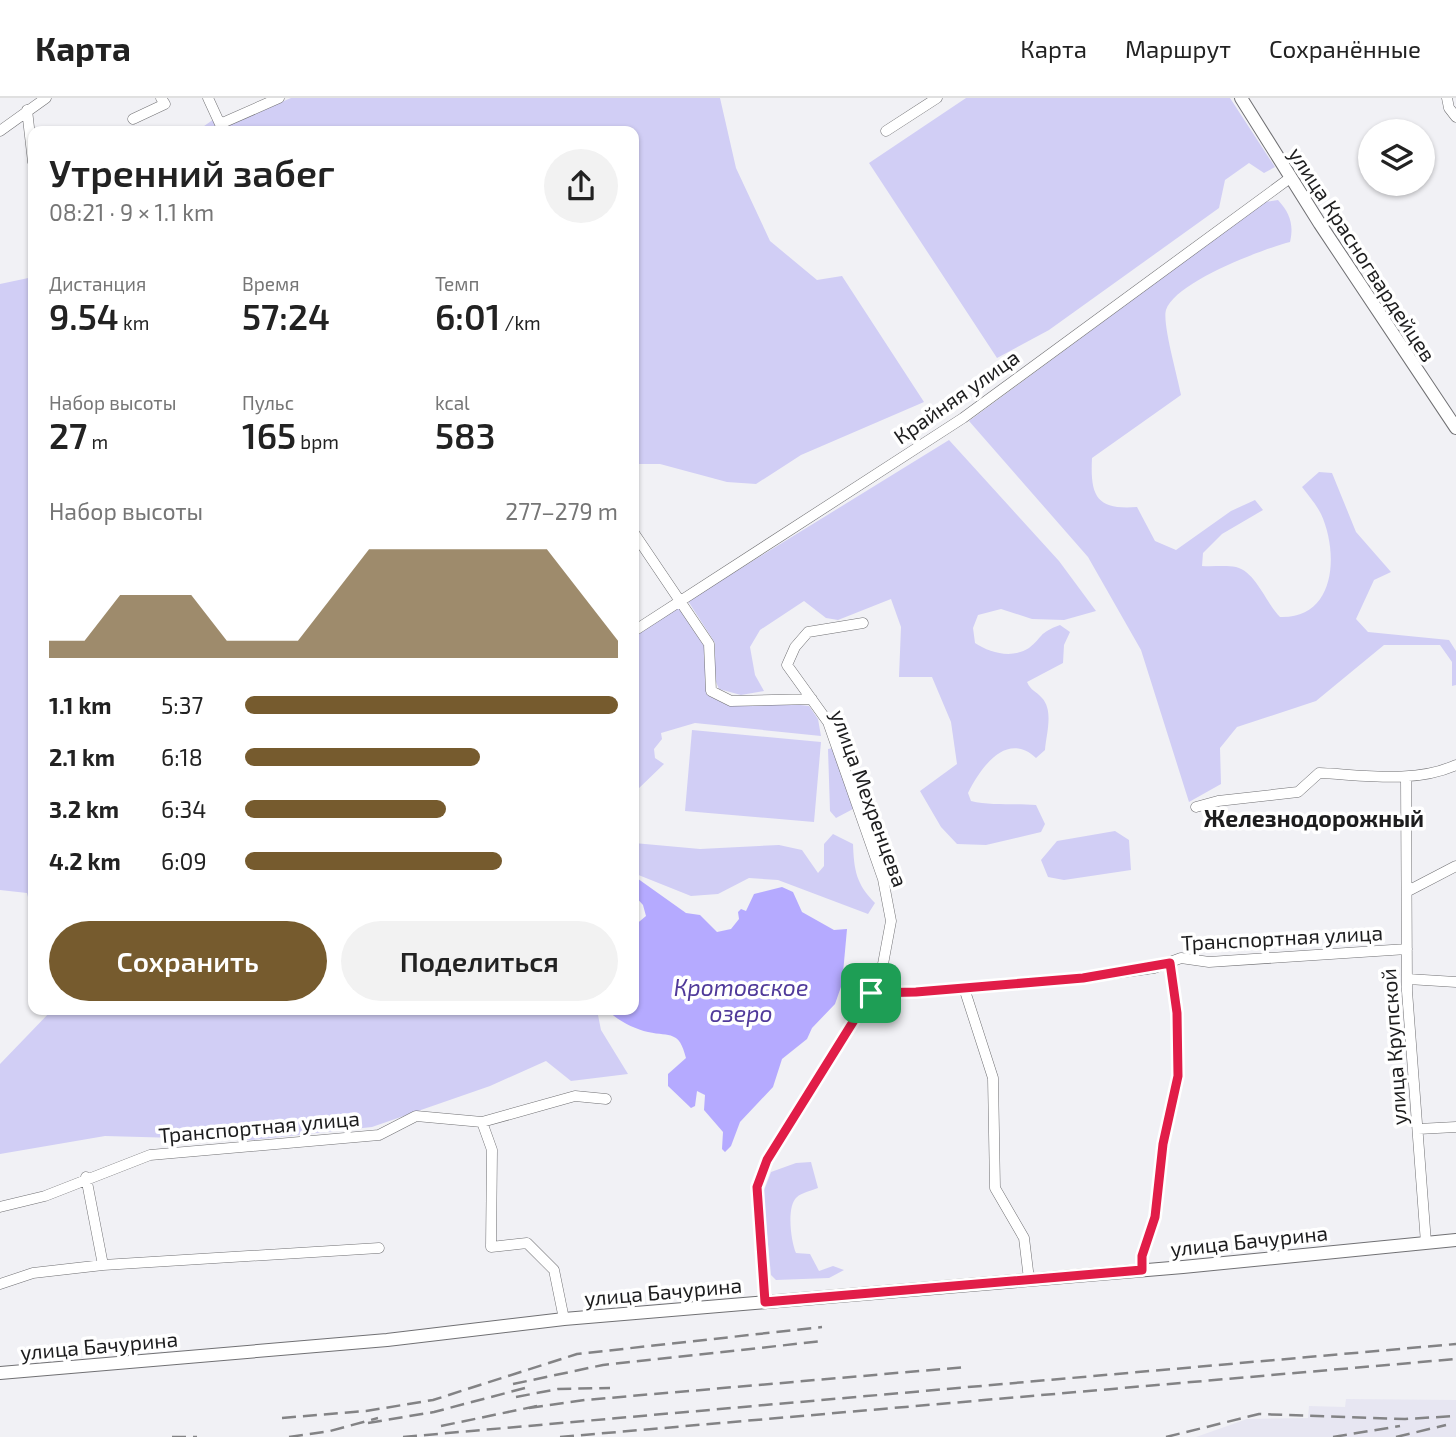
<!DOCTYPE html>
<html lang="ru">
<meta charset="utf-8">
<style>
:root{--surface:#fff;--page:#f2f2f2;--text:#222;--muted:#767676;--line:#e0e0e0;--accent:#765b2e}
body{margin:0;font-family:"Exo 2",sans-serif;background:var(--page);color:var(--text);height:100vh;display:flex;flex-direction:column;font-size:26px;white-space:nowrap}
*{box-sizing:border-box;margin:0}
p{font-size:23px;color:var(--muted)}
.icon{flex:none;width:38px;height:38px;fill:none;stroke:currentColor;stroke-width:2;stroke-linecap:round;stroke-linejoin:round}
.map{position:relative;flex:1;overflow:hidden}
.details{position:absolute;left:28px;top:28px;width:611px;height:889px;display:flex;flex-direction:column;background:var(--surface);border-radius:14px;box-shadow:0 2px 5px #0004}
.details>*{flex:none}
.tools{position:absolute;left:1358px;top:21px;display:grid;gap:14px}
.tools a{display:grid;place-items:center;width:77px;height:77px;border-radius:50%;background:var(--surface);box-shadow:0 2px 5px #0004;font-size:35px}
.pin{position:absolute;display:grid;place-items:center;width:60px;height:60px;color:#fff;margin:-30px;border-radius:14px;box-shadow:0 4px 10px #0006}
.round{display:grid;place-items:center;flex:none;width:74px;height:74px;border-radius:37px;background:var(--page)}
.summary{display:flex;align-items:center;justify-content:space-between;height:119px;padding:0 21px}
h1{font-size:38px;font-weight:600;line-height:52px}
.figures{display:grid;grid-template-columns:repeat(3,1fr);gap:10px;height:119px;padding:7px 21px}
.figures div{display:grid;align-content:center}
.figures b{font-size:35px;font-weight:600}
.figures small{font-size:19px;font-weight:400}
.figures p{font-size:19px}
.chart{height:196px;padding:14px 21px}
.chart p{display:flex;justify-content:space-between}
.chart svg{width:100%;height:126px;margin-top:7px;fill:var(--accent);opacity:.7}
.button{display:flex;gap:14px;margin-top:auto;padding:14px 21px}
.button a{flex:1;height:80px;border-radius:42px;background:var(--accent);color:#fff;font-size:28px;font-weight:600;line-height:80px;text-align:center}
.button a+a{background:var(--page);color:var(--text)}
ul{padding:0 21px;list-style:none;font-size:23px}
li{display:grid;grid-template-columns:112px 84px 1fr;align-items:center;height:52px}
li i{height:18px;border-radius:9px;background:var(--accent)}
header{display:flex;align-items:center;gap:42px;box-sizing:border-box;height:98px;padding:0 35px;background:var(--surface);border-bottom:2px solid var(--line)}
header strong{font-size:33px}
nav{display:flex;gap:38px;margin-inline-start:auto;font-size:24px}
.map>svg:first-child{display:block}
.built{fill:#e7e6f2}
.green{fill:#d1cef5}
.water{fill:#b5aaff}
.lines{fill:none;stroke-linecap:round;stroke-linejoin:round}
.street-casing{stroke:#707073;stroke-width:11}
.secondary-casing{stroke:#707073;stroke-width:14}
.street{stroke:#fff;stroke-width:10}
.secondary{stroke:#fff;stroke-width:12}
.rail{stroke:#838385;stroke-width:2.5;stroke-dasharray:14 7;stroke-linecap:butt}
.route-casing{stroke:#fff;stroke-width:14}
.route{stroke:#e11d48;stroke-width:9}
.labels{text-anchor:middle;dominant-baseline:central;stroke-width:7;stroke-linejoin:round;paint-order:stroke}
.street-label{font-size:21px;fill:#1d1d1e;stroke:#fff}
.neighbourhood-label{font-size:23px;font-weight:bold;fill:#1d1d1e;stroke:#fff}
.water-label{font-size:23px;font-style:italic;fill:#503a9a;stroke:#fff}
</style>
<header>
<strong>Карта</strong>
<nav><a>Карта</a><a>Маршрут</a><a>Сохранённые</a></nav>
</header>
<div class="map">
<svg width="1456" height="1339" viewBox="0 0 1456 1339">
<rect width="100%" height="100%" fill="#f1f1f5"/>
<path class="built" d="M1346,1301L1456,1302V1339H1196L1247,1321L1308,1320L1309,1308L1345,1309Z"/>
<path class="green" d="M291,0H720L736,70L770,143L817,182L842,178L924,304L801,357L756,386L727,384L660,366H634V33H197L214,21L223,29Z
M966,0H1230L1275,69L1264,75L1249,65L1225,82L1219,110L1049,232L997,260L869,65Z
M1278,102C1290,115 1294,127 1290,144C1263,151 1175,184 1166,212C1162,225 1178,280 1181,297L1092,360C1090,399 1097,412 1137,409L1155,443L1176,452L1231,413L1255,402L1263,412L1222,436L1203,455L1202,468C1212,469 1225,467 1236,469C1256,474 1266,505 1280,519C1336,521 1339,455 1321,416C1316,406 1308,397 1302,389L1319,374L1332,375L1356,434L1391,474L1374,482L1356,521L1368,534L1449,542L1456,553V587L1452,588V564L1440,547H1384L1316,603L1237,629L1220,650L1221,686L1189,704L1141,552L1088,459L969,323L1265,104Z
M33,179V819L27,795L0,792V186Z
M949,342L1059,463L1096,513L1064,522L1032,521L1001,511L978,517L973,530L975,545C990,555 1012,561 1029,550C1043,539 1038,535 1060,527L1070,534L1064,547L1063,565L1027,584C1031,593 1036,593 1042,600C1054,613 1046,637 1045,652L1036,660C1006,632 980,671 968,695L971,703C990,708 1015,705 1036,707L1045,726L1041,734L986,747L957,746L941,729L920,693L957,666L951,624L932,579H899L901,529L891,501L838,522L826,520L804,503L760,532L750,549L755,577L764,593L741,597L719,591L714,579L715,545L688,503Z
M678,509L704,548L707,596L809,608L818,621L821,638L695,625L661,635L662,641L654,651L655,660L664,666L637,692L634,684V538Z
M692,632L821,644L814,724L685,713Z
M833,650L853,711L836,720L830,713L828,651Z
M1115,733L1129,742L1131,772L1064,782L1048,779L1041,762L1057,743Z
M833,736L853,746C854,772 856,786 875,805L868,816L778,782L749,780L718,796L691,798L636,776L634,771V745L700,751L779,747L802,752L818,775L824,768V746Z
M52,912H597L601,932L628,976L571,983L546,963L490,988L372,1029L251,1042L105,1038L0,1056V966Z
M811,1064L818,1090C813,1092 801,1095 797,1099C786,1108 791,1144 796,1155L810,1156L819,1173L833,1168L844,1172L829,1180L776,1182L771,1177L763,1095L771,1074L796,1065Z"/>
<path class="water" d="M634,778L686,815L700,817L717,834L731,831L739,821L738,814L741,811L746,813L754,796L782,789L793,794L802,814L834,832L847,831L842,886L835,906L812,930L807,941L782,961L773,989L740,1024L731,1048L725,1054L722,1051L723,1034L704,1012L705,997L697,993L695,1008L691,1010L668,988V976L686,960C679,932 671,939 648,934C634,931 617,922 607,912H634V828L646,818L643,807L634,797Z"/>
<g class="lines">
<g class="street-casing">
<path id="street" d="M208,0L220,26L279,0
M1447,0L1449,10L1456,19
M27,12L33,64
M133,21L165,6L161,0
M0,33L46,0
M886,33L937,0
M634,435L709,546L711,593L731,603L812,601
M634,533L963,320L1290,80
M1406,679L1407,893L1426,1145
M1196,709L1218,703L1298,694L1319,675C1364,677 1414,686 1456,667
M1408,793L1456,768
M1408,881L1456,884
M964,890L993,980L995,1090L1024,1140L1029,1181
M871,895L916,894L1083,880L1154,870L1181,860L1209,864L1407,851
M482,1024L492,1052L491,1149L527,1145L554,1172L564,1221
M1418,1031L1456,1029
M86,1079L103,1167
M0,1109L45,1098L150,1057L379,1037L416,1018L482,1024L575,998L606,1001
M1142,1172V1158L1155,1119L1163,1046L1178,978L1177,915L1170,865
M0,1186L33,1175L103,1167L379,1150
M765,1204L757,1089L767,1061L871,895L883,866L891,823L883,781L828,624L787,567L795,549L808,534L863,525"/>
</g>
<g class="secondary-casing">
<path id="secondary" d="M1241,0L1320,126L1456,330
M0,1275L387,1242L564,1221L1183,1169L1456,1142"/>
</g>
<use href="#street" class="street"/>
<use href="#secondary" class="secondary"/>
<path class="rail" d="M513,1286L603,1267L823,1243
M516,1299L558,1291L610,1290
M529,1310L585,1302L966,1269
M282,1320L366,1313L433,1302L577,1256L822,1229
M368,1325L434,1314L525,1290
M441,1328L537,1308
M172,1339H197
M289,1339L330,1333L378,1320
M403,1339L1456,1246
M560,1339L1456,1261
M1166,1339L1259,1316L1405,1321L1456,1318
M1333,1339L1400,1328
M1396,1339L1446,1327"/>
</g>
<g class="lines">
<g class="route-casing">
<path id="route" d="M1170,865L1177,915L1178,978L1163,1046L1155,1119L1142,1158V1172L765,1204L757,1089L767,1062L871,895L916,894L1083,880Z"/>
</g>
<use href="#route" class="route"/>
</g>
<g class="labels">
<g class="street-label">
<text transform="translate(1363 156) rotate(57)">улица Красногвардейцев</text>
<text transform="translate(956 298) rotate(-35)">Крайняя улица</text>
<text transform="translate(870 700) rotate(70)">улица Мехренцева</text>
<text transform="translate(1282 839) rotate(-3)">Транспортная улица</text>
<text transform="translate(1393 949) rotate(-94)">улица Крупской</text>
<text transform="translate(259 1028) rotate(-5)">Транспортная улица</text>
<text transform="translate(1249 1142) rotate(-6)">улица Бачурина</text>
<text transform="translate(663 1193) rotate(-5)">улица Бачурина</text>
<text transform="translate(99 1247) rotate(-5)">улица Бачурина</text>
</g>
<g class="neighbourhood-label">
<text x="1314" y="720">Железнодорожный</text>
</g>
<g class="water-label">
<text x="741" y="889">Кротовское<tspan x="741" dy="26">озеро</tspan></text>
</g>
</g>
</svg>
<div class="tools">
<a><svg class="icon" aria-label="layers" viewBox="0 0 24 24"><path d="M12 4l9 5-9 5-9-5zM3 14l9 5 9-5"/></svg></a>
</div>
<div class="pin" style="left:871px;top:895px;background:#1e9e55"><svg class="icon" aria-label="arrive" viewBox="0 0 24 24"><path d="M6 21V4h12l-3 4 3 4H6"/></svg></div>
<section class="details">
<div class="summary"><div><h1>Утренний забег</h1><p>08:21 · 9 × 1.1 km</p></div><a class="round"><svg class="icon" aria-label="share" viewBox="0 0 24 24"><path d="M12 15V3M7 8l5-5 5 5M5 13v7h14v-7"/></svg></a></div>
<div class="figures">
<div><p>Дистанция</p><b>9.54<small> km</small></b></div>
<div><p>Время</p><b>57:24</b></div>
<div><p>Темп</p><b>6:01<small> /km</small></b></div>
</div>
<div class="figures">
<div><p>Набор высоты</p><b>27<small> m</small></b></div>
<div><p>Пульс</p><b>165<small> bpm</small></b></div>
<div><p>kcal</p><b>583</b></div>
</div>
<div class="chart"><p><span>Набор высоты</span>277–279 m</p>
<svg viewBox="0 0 160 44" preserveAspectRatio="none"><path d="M0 44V38L10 38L20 22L30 22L40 22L50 38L60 38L70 38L80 22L90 6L100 6L110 6L120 6L130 6L140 6L150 22L160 38V44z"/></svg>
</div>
<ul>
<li><b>1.1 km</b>5:37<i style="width:100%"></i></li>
<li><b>2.1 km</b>6:18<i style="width:63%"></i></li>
<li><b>3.2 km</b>6:34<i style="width:54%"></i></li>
<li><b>4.2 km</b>6:09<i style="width:69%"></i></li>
</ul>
<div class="button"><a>Сохранить</a><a>Поделиться</a></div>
</section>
</div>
